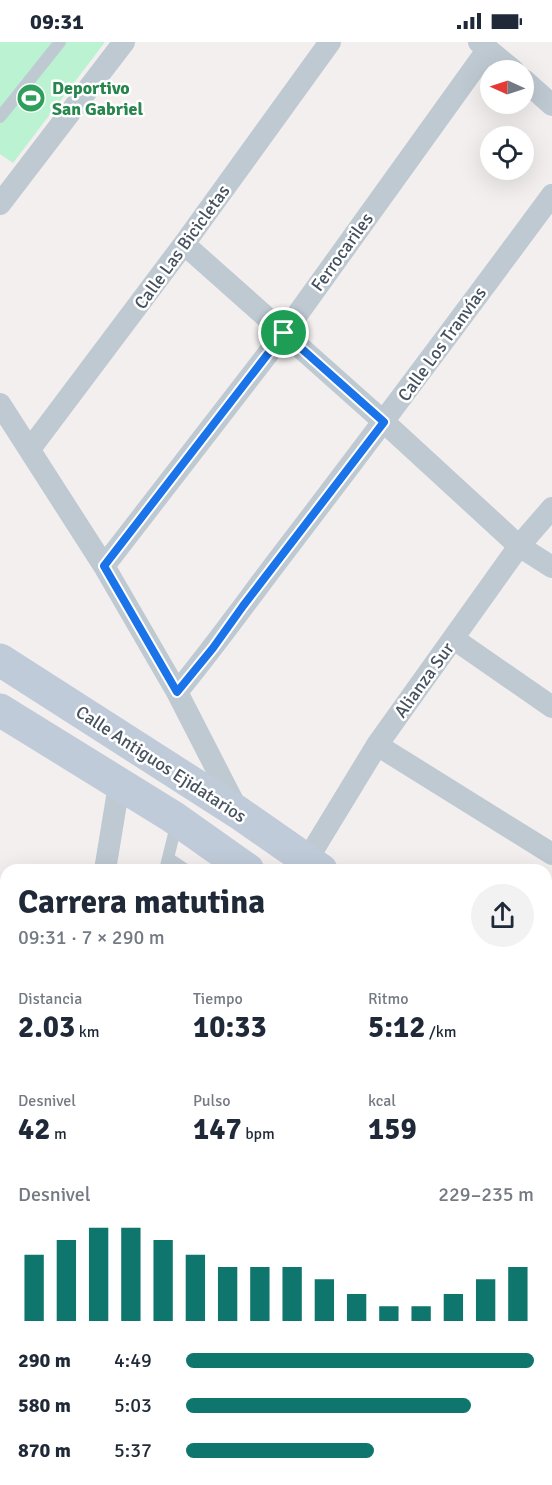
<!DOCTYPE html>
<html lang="es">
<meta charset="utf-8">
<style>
:root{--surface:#fff;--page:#f2f2f3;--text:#1f2937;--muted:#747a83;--accent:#0f766e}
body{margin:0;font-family:Signika,sans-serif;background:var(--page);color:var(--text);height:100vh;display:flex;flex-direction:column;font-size:22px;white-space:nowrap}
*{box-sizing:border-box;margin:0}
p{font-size:20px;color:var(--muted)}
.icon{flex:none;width:33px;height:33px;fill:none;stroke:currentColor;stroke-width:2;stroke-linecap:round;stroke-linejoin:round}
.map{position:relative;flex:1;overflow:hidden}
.sheet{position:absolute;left:0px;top:822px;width:552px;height:621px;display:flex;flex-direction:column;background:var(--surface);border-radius:18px 18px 0 0;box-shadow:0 6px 24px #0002}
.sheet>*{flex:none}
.needle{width:39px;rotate:273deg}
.buttons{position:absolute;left:480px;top:18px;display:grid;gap:12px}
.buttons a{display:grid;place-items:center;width:54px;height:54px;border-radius:50%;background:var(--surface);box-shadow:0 6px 24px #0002;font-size:30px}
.pin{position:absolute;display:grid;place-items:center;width:51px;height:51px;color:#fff;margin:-26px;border:3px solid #fff;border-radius:50%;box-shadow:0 2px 6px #0007}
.round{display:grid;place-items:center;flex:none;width:63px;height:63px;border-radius:32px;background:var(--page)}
.overview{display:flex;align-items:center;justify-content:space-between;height:102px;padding:0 18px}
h1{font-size:33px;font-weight:700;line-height:45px}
.figures{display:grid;grid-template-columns:repeat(3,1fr);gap:9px;height:102px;padding:6px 18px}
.figures div{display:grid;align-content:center}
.figures b{font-size:30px;font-weight:700}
.figures small{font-size:16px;font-weight:400}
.figures p{font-size:16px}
.chart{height:168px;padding:12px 18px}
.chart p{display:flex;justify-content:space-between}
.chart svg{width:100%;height:108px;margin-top:6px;stroke:var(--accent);stroke-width:6}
ul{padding:0 18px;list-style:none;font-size:20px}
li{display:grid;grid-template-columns:96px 72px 1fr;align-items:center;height:45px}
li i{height:15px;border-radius:8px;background:var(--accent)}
.status{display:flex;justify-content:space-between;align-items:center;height:42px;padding:0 30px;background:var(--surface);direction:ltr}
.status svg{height:16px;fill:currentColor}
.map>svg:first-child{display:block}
.green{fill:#baf2d2}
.building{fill:#cacdd5;stroke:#d2d4db;stroke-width:1.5}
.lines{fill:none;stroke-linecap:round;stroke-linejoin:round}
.lane{stroke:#bec9d2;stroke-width:12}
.street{stroke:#bec9d2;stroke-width:22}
.secondary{stroke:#c0cbd9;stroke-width:33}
.route-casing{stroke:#fff;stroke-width:12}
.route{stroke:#1a73e8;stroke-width:8}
.labels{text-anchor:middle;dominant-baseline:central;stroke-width:5;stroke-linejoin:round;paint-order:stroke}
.leisure-label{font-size:18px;font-weight:bold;fill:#27864d;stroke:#fff;text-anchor:start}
.street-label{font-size:18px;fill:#45515e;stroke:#fff}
</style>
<div class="status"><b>09:31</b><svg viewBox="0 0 49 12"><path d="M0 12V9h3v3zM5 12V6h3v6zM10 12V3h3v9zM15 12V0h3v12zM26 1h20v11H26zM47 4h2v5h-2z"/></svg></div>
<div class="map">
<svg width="552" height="1443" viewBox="0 0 552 1443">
<rect width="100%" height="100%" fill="#f2efee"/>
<path class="green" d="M0,0H105L13,121L0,112Z
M153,1437H429L428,1443H160Z"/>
<path class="building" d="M546,1191L552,1192V1443H427V1437H546Z"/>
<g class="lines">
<path class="lane" d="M0,75L60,0
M168,816L186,828
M165,828L177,780"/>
<path class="street" d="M479,0L513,28
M524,38L552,63
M0,162L124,0
M184,202L384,380L519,504L552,525
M0,362L104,524L177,650L238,769
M30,407L184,202L330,0
M104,524L284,291L488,7
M454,597L552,665
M177,650C215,604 249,556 285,509C375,391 464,272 552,153
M377,703L552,812
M307,818L377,703L519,504L552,466
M105,828L119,743
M0,871L6,874
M0,1328L6,1332
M145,1437L151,1443
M81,1443L82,1437"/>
<path class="secondary" d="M0,618L239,771L321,828
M0,668L173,775L248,828
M546,978L552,981
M546,1023L552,1027"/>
</g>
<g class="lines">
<g class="route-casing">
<path id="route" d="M284,291L384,380L243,564L213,606L177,650L104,524Z"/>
</g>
<use href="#route" class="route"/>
</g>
<defs>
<g id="stadium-disc" transform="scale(1.5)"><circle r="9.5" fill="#2e9e5b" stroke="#fff"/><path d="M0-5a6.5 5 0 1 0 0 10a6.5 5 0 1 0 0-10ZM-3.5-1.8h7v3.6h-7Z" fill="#fff"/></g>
</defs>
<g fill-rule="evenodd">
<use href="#stadium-disc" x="31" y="56"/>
</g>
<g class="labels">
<g class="leisure-label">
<text x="52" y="46">Deportivo<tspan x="52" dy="21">San Gabriel</tspan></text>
</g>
<g class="street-label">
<text transform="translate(182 205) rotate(-54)">Calle Las Bicicletas</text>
<text transform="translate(342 210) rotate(-54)">Ferrocariles</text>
<text transform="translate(442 302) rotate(-54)">Calle Los Tranvías</text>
<text transform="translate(424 638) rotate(-54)">Alianza Sur</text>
<text transform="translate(161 722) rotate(33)">Calle Antiguos Ejidatarios</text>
</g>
</g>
</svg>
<div class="buttons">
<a><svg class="needle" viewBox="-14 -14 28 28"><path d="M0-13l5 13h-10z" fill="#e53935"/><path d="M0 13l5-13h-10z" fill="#747a83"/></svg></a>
<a><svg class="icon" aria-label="locate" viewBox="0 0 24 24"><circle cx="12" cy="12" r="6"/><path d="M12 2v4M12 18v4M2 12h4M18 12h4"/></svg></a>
</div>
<div class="pin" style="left:284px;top:291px;background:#1e9e55"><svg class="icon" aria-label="arrive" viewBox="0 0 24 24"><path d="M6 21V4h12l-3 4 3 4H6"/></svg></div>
<section class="sheet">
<div class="overview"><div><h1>Carrera matutina</h1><p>09:31 · 7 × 290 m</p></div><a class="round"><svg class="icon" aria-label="share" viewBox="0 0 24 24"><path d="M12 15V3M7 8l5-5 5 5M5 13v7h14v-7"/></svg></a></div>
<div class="figures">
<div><p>Distancia</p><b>2.03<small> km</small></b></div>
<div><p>Tiempo</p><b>10:33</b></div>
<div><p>Ritmo</p><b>5:12<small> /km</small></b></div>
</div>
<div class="figures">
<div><p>Desnivel</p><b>42<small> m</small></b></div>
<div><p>Pulso</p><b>147<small> bpm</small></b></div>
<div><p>kcal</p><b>159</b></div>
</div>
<div class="chart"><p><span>Desnivel</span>229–235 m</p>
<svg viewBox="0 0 160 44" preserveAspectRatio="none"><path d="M5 44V17M15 44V11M25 44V6M35 44V6M45 44V11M55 44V17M65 44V22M75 44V22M85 44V22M95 44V27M105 44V33M115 44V38M125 44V38M135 44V33M145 44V27M155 44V22"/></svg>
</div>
<ul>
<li><b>290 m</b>4:49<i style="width:100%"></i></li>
<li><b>580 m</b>5:03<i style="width:82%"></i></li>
<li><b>870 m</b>5:37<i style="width:54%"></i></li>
</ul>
</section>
</div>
